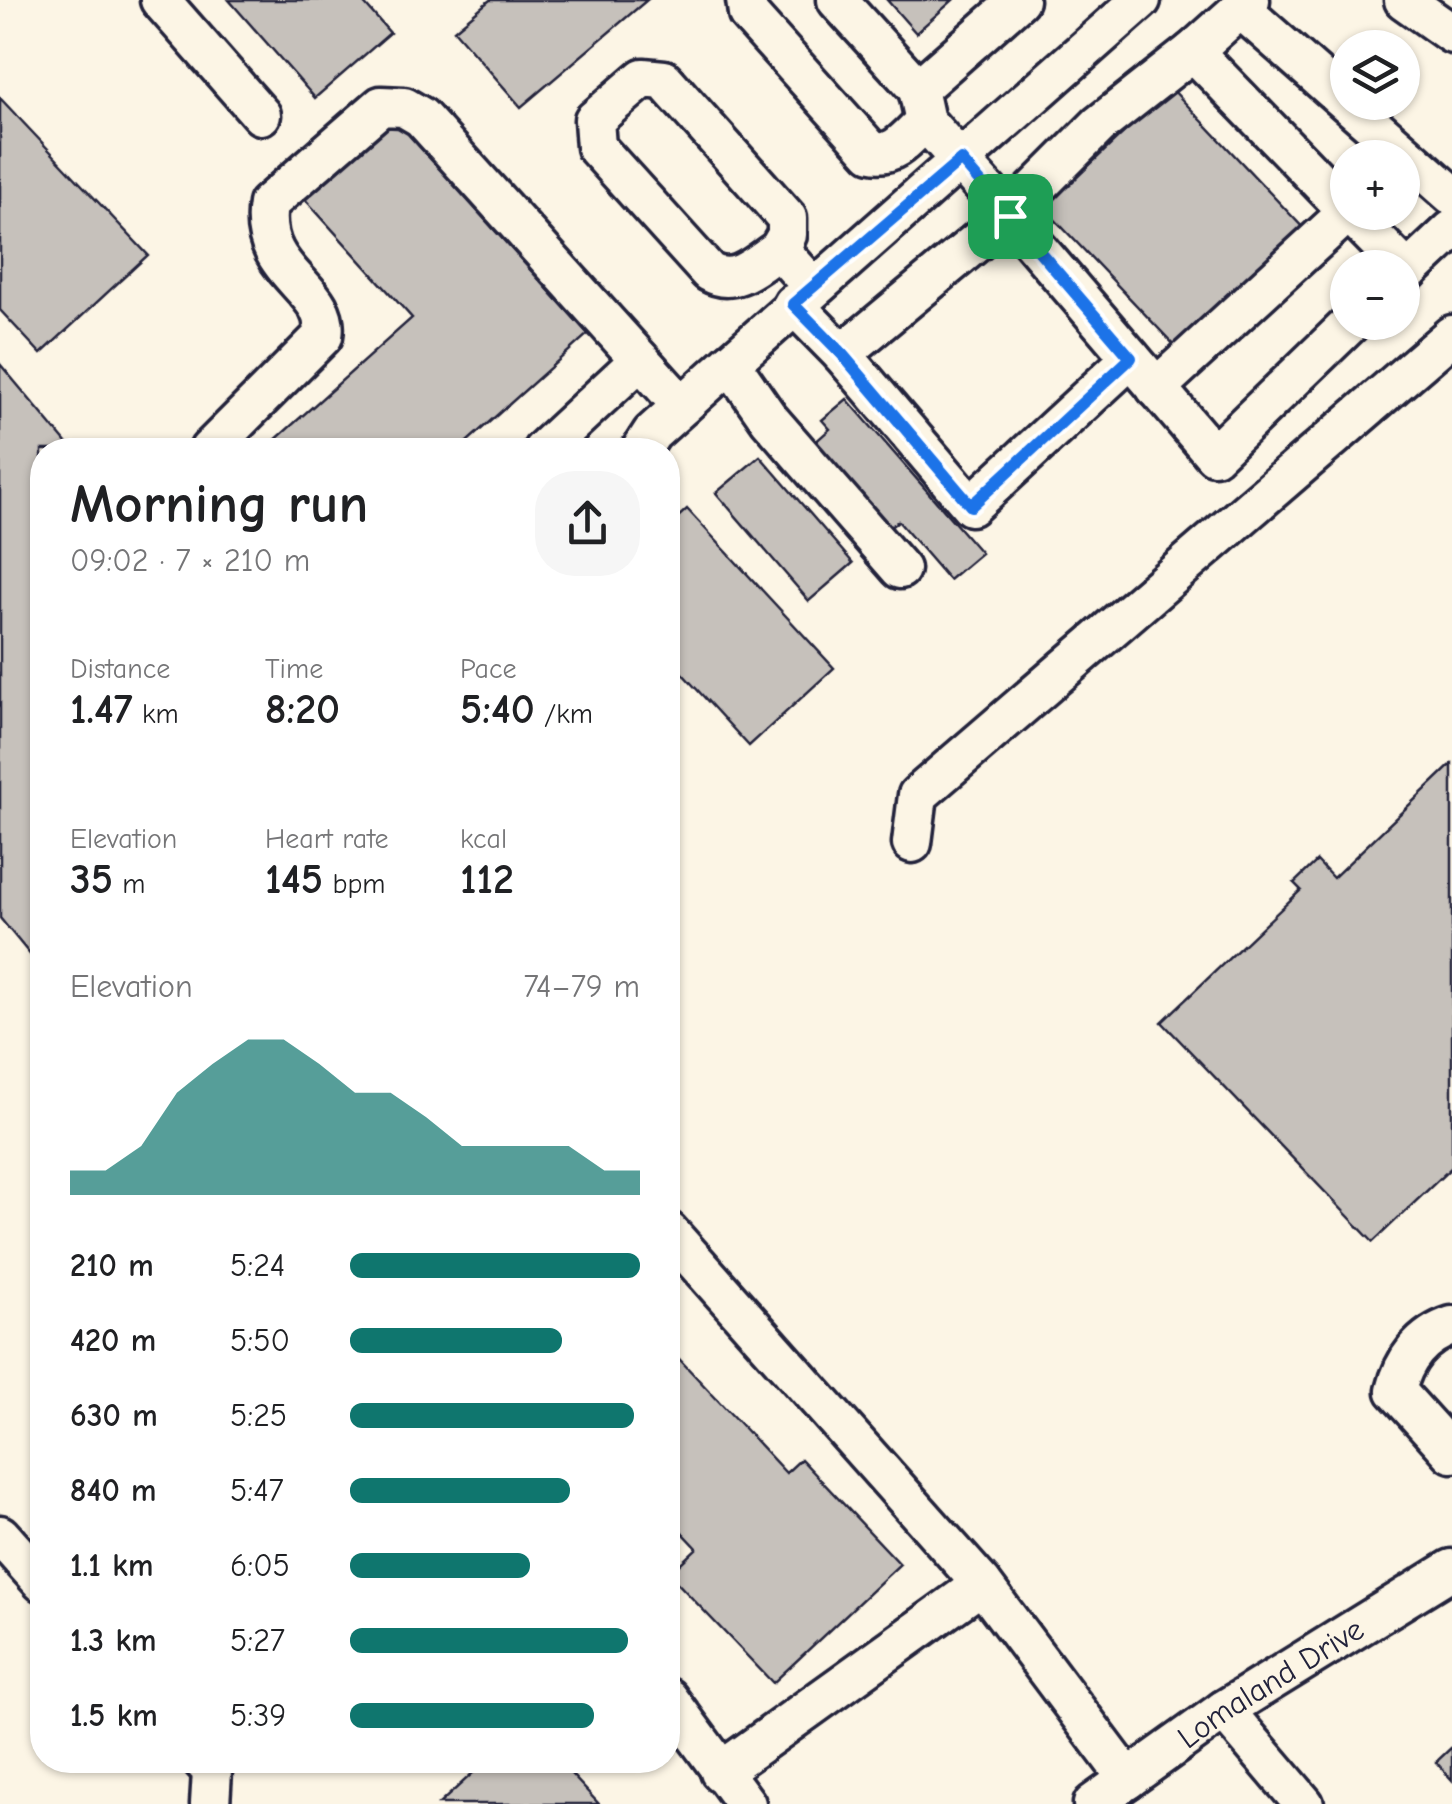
<!DOCTYPE html>
<meta charset="utf-8">
<style>
:root{--surface:#fff;--page:#f6f6f6;--text:#202124;--muted:#757577;--accent:#0f766e}
body{margin:0;font-family:"Comic Neue",sans-serif;background:var(--page);color:var(--text);height:100vh;display:flex;flex-direction:column;font-size:38px;white-space:nowrap}
*{box-sizing:border-box;margin:0}
p{font-size:32px;color:var(--muted)}
.icon{flex:none;width:55px;height:55px;fill:none;stroke:currentColor;stroke-width:2;stroke-linecap:round;stroke-linejoin:round}
.map{position:relative;flex:1;overflow:hidden}
.side{position:absolute;left:30px;top:438px;width:650px;height:1335px;display:flex;flex-direction:column;background:var(--surface);border-radius:40px;box-shadow:0 2px 8px #0004}
.side>*{flex:none}
.fabs{position:absolute;left:1330px;top:30px;display:grid;gap:20px}
.fabs a{display:grid;place-items:center;width:90px;height:90px;border-radius:50%;background:var(--surface);box-shadow:0 2px 8px #0004;font-size:50px}
.pin{position:absolute;display:grid;place-items:center;width:85px;height:85px;color:#fff;margin:-42px;border-radius:20px;box-shadow:0 5px 15px #0006}
.round{display:grid;place-items:center;flex:none;width:105px;height:105px;border-radius:40px;background:var(--page)}
.overview{display:flex;align-items:center;justify-content:space-between;height:170px;padding:0 40px}
h1{font-size:55px;font-weight:800;line-height:75px}
.metrics{display:grid;grid-template-columns:repeat(3,1fr);gap:15px;height:170px;padding:10px 40px}
.metrics div{display:grid;align-content:center}
.metrics b{font-size:42px;font-weight:800}
.metrics small{font-size:28px;font-weight:400}
.metrics p{font-size:28px}
.chart{height:280px;padding:20px 40px}
.chart p{display:flex;justify-content:space-between}
.chart svg{width:100%;height:180px;margin-top:10px;fill:var(--accent);opacity:.7}
ul{padding:0 40px;list-style:none;font-size:32px}
li{display:grid;grid-template-columns:160px 120px 1fr;align-items:center;height:75px}
li i{height:25px;border-radius:12px;background:var(--accent)}
.map>svg:first-child{display:block}
.building{fill:#c6c1bb;stroke:#22223b;stroke-width:2.5}
.lines{fill:none;stroke-linecap:round;stroke-linejoin:round}
.minor-casing{stroke:#22223b;stroke-width:45}
.minor{stroke:#fcf5e5;stroke-width:38}
.route-casing{stroke:#fff;stroke-width:20}
.route{stroke:#1a73e8;stroke-width:12}
.labels{text-anchor:middle;dominant-baseline:central;stroke-width:9;stroke-linejoin:round;paint-order:stroke}
.street-label{font-size:32px;fill:#22223b;stroke:#fcf5e5}
</style>
<div class="map">
<svg width="1452" height="1804" viewBox="0 0 1452 1804">
<rect width="100%" height="100%" fill="#fcf5e5"/>
<filter id="ink" filterUnits="userSpaceOnUse"><feTurbulence type="fractalNoise" baseFrequency=".01" numOctaves="2"/><feDisplacementMap in="SourceGraphic" scale="20" xChannelSelector="R" yChannelSelector="G"/><feConvolveMatrix kernelMatrix="1 2 1 2 8 2 1 2 1" color-interpolation-filters="sRGB"/></filter>
<g filter="url(#ink)">
<path class="building" d="M229,0H361L390,33L315,98Z
M490,0H647L521,107L454,30Z
M887,0H953L916,33Z
M1171,88L1306,231L1179,350L1044,208Z
M0,98L148,255L41,354L0,310Z
M393,117L588,334L458,450H264L412,318L303,197Z
M0,364L72,450H42V969L0,918Z
M847,399L981,553L949,580L898,521L888,529L813,444L830,429L822,420Z
M760,456L853,563L809,601L716,493Z
M687,509L834,668L749,746L680,671L668,682V526Z
M1452,764V1167L1373,1242L1162,1022L1301,890L1294,883L1317,861L1333,878Z
M668,1347L786,1473L801,1459L900,1564L773,1683L669,1574L697,1548L668,1517Z
M1452,1747V1780L1436,1762Z
M487,1760H558L599,1804H439Z"/>
<g class="lines">
<g class="minor-casing">
<g id="minor">
<path d="M160,0L261,115"/>
<path d="M746,0L748,14L872,152C895,157 909,136 925,121"/>
<path d="M837,0L918,89L1019,0"/>
<path d="M1250,0L1193,51L1099,125L1009,215L1214,455L1352,322"/>
<path d="M1404,0L1452,34"/>
<path d="M1242,10L1452,195"/>
<path d="M1193,51L1348,211"/>
<path d="M918,89L925,121L1009,215L842,354L971,506L1131,358"/>
<path d="M1349,212L1408,272"/>
<path d="M779,249C757,264 735,287 709,272L596,147L594,120L643,78L664,80L787,218V235L779,249L813,287"/>
<path d="M1402,277L1452,230"/>
<path d="M793,304L842,354"/>
<path d="M1156,388L1348,212"/>
<path d="M209,450L323,336C332,287 256,275 268,204L381,106L404,107L421,117L682,406"/>
<path d="M543,450L640,360"/>
<path d="M641,450L652,433L730,363"/>
<path d="M900,569L769,419L730,363L1141,0"/>
<path d="M912,843L918,795L1452,335"/>
<path d="M668,1231L982,1584L1128,1779"/>
<path d="M1452,1326C1421,1336 1403,1361 1396,1391L1452,1453"/>
<path d="M0,1535L42,1582"/>
<path d="M668,1698L746,1804"/>
<path d="M1224,1710L1304,1804"/>
<path d="M202,1760L212,1771L210,1804"/>
<path d="M720,1772L982,1584"/>
<path id="s1" d="M1093,1804L1224,1710L1452,1569"/>
</g>
</g>
<use href="#minor" class="minor"/>
</g>
</g>
<g class="lines" filter="url(#ink)">
<g class="route-casing">
<path id="route" d="M961,160L1131,358L971,506L842,354L793,304Z"/>
</g>
<use href="#route" class="route"/>
</g>
<g class="labels">
<g class="street-label">
<text stroke="none"><textPath href="#s1" startOffset="215">Lomaland Drive</textPath></text>
</g>
</g>
</svg>
<div class="fabs">
<a><svg class="icon" aria-label="layers" viewBox="0 0 24 24"><path d="M12 4l9 5-9 5-9-5zM3 14l9 5 9-5"/></svg></a>
<a>+</a>
<a>−</a>
</div>
<div class="pin" style="left:1010px;top:216px;background:#1e9e55"><svg class="icon" aria-label="arrive" viewBox="0 0 24 24"><path d="M6 21V4h12l-3 4 3 4H6"/></svg></div>
<section class="side">
<div class="overview"><div><h1>Morning run</h1><p>09:02 · 7 × 210 m</p></div><a class="round"><svg class="icon" aria-label="share" viewBox="0 0 24 24"><path d="M12 15V3M7 8l5-5 5 5M5 13v7h14v-7"/></svg></a></div>
<div class="metrics">
<div><p>Distance</p><b>1.47<small> km</small></b></div>
<div><p>Time</p><b>8:20</b></div>
<div><p>Pace</p><b>5:40<small> /km</small></b></div>
</div>
<div class="metrics">
<div><p>Elevation</p><b>35<small> m</small></b></div>
<div><p>Heart rate</p><b>145<small> bpm</small></b></div>
<div><p>kcal</p><b>112</b></div>
</div>
<div class="chart"><p><span>Elevation</span>74–79 m</p>
<svg viewBox="0 0 160 44" preserveAspectRatio="none"><path d="M0 44V38L10 38L20 32L30 19L40 12L50 6L60 6L70 12L80 19L90 19L100 25L110 32L120 32L130 32L140 32L150 38L160 38V44z"/></svg>
</div>
<ul>
<li><b>210 m</b>5:24<i style="width:100%"></i></li>
<li><b>420 m</b>5:50<i style="width:73%"></i></li>
<li><b>630 m</b>5:25<i style="width:98%"></i></li>
<li><b>840 m</b>5:47<i style="width:76%"></i></li>
<li><b>1.1 km</b>6:05<i style="width:62%"></i></li>
<li><b>1.3 km</b>5:27<i style="width:96%"></i></li>
<li><b>1.5 km</b>5:39<i style="width:84%"></i></li>
</ul>
</section>
</div>
